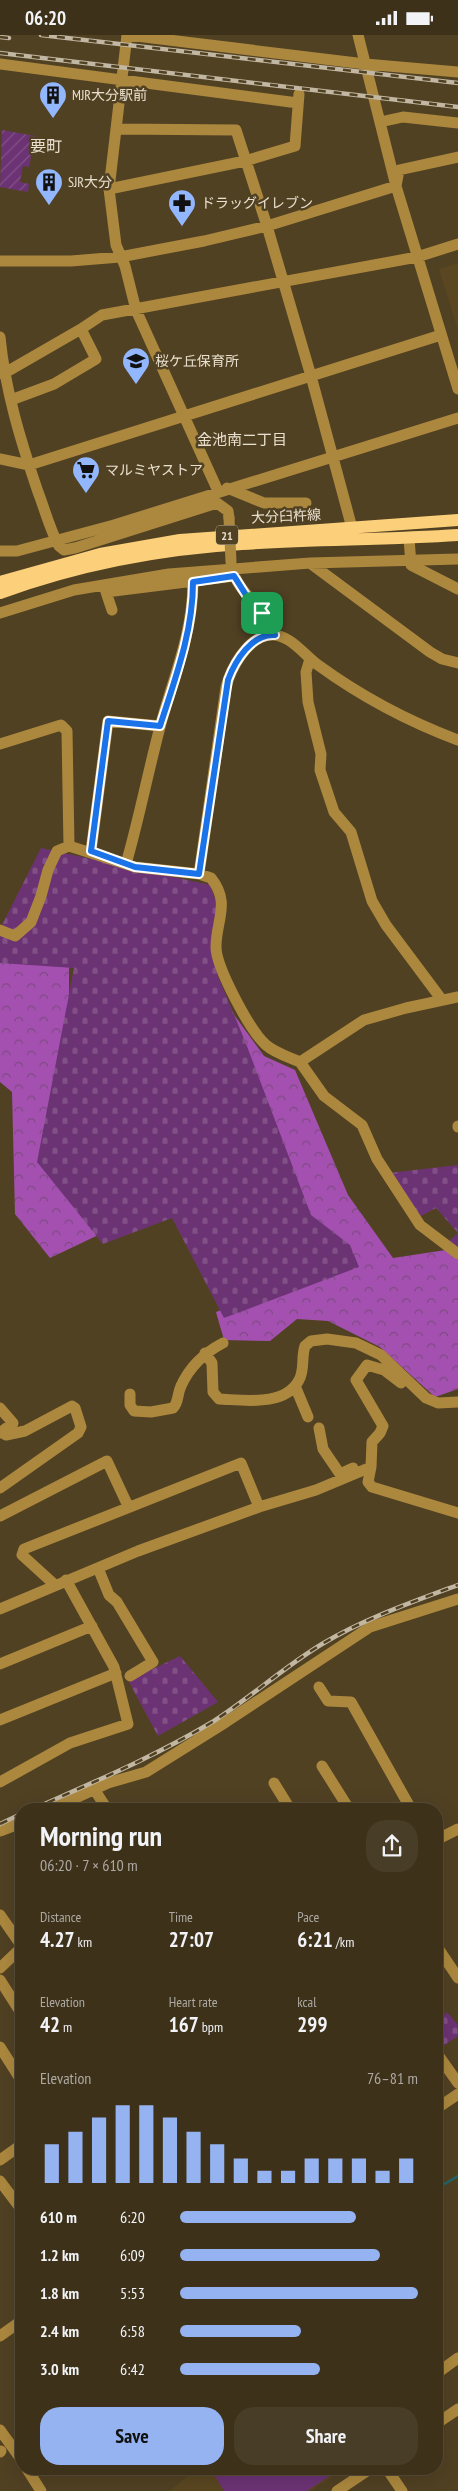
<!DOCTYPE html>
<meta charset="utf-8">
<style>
:root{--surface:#3d311a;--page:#483d27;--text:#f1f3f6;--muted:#ada9a2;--line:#564c39;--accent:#95b2f1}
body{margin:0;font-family:"PT Sans Narrow","Noto Sans JP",sans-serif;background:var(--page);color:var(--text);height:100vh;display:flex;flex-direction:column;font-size:19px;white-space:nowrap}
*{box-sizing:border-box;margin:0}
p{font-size:16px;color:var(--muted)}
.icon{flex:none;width:28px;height:28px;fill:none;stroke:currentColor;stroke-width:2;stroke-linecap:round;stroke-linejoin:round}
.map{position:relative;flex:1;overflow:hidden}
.details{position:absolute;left:15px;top:1768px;width:428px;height:672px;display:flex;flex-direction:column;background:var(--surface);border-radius:20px;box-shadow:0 5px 20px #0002,0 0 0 1px var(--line)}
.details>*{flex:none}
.pin{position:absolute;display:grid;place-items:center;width:42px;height:42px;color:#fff;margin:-21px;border-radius:10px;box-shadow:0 2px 8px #0006}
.round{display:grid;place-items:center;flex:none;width:52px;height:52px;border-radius:20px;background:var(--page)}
.overview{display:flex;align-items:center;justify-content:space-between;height:85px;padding:0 25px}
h1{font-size:28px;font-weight:800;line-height:38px}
.metrics{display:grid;grid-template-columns:repeat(3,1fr);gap:8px;height:85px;padding:5px 25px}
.metrics div{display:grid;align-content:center}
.metrics b{font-size:21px;font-weight:800}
.metrics small{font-size:14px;font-weight:400}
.metrics p{font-size:14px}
.chart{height:140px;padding:10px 25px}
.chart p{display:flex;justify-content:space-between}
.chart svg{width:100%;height:90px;margin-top:5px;stroke:var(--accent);stroke-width:6}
.action{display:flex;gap:10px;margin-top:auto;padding:10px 25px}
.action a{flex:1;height:58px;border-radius:20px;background:var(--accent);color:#111;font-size:20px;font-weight:800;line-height:58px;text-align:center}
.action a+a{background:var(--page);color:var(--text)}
ul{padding:0 25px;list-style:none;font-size:16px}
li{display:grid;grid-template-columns:80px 60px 1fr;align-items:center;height:38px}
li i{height:12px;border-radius:6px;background:var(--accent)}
.status{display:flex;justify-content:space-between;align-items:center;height:35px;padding:0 25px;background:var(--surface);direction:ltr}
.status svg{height:14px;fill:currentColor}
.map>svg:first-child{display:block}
.built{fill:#5a4721}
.green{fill:#6c3374}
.forest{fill:url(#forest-crowns)}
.cemetery{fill:url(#cemetery-stones)}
.garden{fill:url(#garden-furrows)}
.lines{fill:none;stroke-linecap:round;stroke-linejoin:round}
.stream{stroke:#22656a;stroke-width:2.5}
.minor{stroke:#ac883e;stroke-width:11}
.major{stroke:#fcd07b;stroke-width:12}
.rail-casing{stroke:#c2b7a2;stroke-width:4.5}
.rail{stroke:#514123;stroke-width:2.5;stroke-dasharray:8;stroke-linecap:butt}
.minor-bridge{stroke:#ac883e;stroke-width:11}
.route-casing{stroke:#fff;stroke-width:10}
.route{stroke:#1a73e8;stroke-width:6}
.labels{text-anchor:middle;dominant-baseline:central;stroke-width:5;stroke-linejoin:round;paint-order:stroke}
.shield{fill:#514123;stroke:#bbb09b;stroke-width:1}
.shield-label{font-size:12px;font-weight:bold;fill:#e9dfce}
.poi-label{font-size:14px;fill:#e9dfce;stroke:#514123;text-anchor:start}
.street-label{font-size:14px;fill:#e9dfce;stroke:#514123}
.neighbourhood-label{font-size:15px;fill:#e9dfce;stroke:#514123}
.quarter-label{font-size:16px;fill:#e9dfce;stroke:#514123}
</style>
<div class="status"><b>06:20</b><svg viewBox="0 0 49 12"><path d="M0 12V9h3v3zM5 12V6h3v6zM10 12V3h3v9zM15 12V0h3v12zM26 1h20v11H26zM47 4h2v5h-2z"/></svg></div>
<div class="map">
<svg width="458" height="2456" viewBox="0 0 458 2456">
<defs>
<pattern id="forest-crowns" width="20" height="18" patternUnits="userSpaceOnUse" patternTransform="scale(1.25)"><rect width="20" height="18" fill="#a450b0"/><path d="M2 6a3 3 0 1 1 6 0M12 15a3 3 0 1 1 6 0" fill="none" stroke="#7e4b82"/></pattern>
<pattern id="cemetery-stones" width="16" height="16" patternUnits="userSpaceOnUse" patternTransform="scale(1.25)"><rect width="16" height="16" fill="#6c3374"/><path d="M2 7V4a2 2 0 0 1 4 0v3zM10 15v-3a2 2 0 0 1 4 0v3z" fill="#815087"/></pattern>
<pattern id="garden-furrows" width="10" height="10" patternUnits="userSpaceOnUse" patternTransform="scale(1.25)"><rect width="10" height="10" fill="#6c3374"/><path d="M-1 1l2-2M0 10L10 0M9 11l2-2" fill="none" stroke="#815087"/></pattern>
</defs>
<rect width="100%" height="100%" fill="#514123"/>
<path class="built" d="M458,228V295L439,234Z
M191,2434H344L310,2456H170L190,2439Z"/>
<path class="green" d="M211,2434H340L307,2456H224Z"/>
<path class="forest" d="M69,887V965L232,977L264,1021L295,1035L348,1160L393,1223L446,1215L458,1225V1354L435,1362L380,1312L328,1286L297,1284L270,1306L224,1305L216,1277L314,1238L218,1035L113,1193L50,1223L15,1179L12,1057L0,1047V919Z"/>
<path class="cemetery" d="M41,813L210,850L218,873L212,905L217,939L245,1006L311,1180L350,1210L359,1232L224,1283L172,1183L103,1209L37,1127L74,933L0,928V894Z
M458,1130V1211H457L449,1206L458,1198L436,1173L419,1182L389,1138Z
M180,1621L218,1667L158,1701L129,1647L134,1643Z
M447,1977L458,1990V2001L440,2013L436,2008V1988Z"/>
<path class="garden" d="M2,95L35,101L29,132L23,131L20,147L29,149L28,157L0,152Z"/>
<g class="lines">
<path class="stream" d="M436,2154L458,2141"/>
<path class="minor" d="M127,0L109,154L116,210L125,231L136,275L218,456
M128,0L365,29L458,37
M358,0L396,151L458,354
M0,29L298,68
M380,87L403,82L458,88
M117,94L236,95L267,191L311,341L352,493
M109,154L245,126L295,111L299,59
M0,226H71L120,222L204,206L267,191L396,151L399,135L458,122
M0,302C5,355 21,407 38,457C45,475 50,495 59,511L64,515L75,513L217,468L228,476L229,483
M0,338L3,339L81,294L102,280L417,222L458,209
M11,365L54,349L96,324L81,294
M0,424L29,430L441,300
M227,453L264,468H306
M409,503L411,530L458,554
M0,516H17L114,490L458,383
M310,528L430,617L442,624L458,628
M232,534C239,560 267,574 275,600
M112,575L106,557L234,541
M0,578L74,555L169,539L310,528L458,524
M310,624L306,637L308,667L321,719L320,735L334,777L351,797L372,866L386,890L442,965
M0,709L61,690L67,696L69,811
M91,816L108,686L160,691
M126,829C139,784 148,737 160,692C173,643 193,598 193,547
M199,839L226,652C231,633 248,601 271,600C290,599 304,620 318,630C362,662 407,686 458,705
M0,895L15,901L31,887L41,861L48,835L57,816L69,811L135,832L199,839L211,843C231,868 216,885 216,912C216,932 250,996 266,1010C275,1018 289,1022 300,1027L364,985L406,973L458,962
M300,1027L324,1061L362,1090L377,1124L420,1190L458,1219
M458,1091V1092
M205,1318L212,1328L213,1357L219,1364C244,1365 285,1372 299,1345C305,1335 301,1322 305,1311L311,1306L327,1304L356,1308L381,1320L426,1363L438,1368L458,1367
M401,1348L384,1335L367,1330L356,1345L383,1391L380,1398L372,1407L371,1432L368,1447L372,1452L458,1478
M295,1351L308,1382
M130,1359V1370L134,1376L151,1377L173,1373C179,1367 177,1359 181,1351C190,1331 204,1318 223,1308
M0,1373L13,1388L0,1398
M319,1393L323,1414L340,1439L353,1433
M0,1453L78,1398L81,1392L75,1373L72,1371L25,1396L6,1400L2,1397
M0,1481L107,1426L128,1471
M98,1533L109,1560L117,1567L153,1627L130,1641
M55,1550L22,1520L24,1514L241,1428L259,1472
M0,1574L138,1516L259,1472L316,1455L371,1432
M0,1629L92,1591
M319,1652L328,1666L351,1667L411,1774
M0,1685L116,1638
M322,1731L349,1774
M0,1747L70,1708L128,1689L114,1632L66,1545
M274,1748L290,1774
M94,1754L107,1774
M52,1774L108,1748L146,1737L226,1687L370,1592L458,1564
M0,1796L21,1788
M436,1805L458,1794
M0,1880L21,1910
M436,1910L458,1943
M0,1933L21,1913
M0,1945L21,1978
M0,2012L21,2045
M436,2017L458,2048
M436,2074L458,2059
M0,2125L21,2110
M0,2146L21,2174
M0,2301L21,2286
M436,2339L458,2323
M436,2389L458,2374
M0,2395L21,2424
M0,2417L1,2416
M27,2434L41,2456
M387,2434L402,2456
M337,2456L370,2434"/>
<path class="major" d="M0,547L100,519L180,505L458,485
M0,558C77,530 160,514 242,509C314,504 386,505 458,500"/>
<g class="rail-casing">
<path id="rail" d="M41,0L458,48
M0,2L9,3
M0,18L458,72
M33,1774C94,1747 156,1721 214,1686C251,1662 284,1632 322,1609C364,1584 412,1567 458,1550
M0,1789L21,1779"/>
</g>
<use href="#rail" class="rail"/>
<path class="minor-bridge" d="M229,483L231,527"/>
</g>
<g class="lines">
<g class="route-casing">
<path id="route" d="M234,541L246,560L270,588L275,600C252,598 235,626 228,645L199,839L135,832L91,816L108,686L160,691C175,644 193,597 193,547Z"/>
</g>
<use href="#route" class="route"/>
</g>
<defs>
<g id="building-pin" transform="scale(1.4375)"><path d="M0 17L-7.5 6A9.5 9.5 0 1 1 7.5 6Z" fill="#92b7fd" stroke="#514123"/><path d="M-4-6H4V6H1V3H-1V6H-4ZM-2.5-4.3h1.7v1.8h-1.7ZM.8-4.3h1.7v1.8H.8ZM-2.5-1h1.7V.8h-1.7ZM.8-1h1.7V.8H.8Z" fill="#111"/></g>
<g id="pharmacy-pin" transform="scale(1.4375)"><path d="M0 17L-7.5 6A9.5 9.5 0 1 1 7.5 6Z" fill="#92b7fd" stroke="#514123"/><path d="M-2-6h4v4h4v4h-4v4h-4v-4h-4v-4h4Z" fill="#111"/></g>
<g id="school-pin" transform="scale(1.4375)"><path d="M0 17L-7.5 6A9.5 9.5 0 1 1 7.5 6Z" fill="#92b7fd" stroke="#514123"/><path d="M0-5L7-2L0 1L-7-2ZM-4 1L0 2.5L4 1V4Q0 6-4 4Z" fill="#111"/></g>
<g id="supermarket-pin" transform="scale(1.4375)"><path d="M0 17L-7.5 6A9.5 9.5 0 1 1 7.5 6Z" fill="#92b7fd" stroke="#514123"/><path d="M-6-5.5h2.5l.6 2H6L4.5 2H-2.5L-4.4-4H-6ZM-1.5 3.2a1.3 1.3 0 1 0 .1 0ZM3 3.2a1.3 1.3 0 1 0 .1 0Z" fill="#111"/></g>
</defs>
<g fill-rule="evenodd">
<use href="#building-pin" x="53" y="60"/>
<use href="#building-pin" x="49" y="147"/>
<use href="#pharmacy-pin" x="182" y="168"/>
<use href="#school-pin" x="136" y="326"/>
<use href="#supermarket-pin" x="86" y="435"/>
</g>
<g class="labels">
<rect class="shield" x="216" y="490.5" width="22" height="19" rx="4"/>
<g class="shield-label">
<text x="227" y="500">21</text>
</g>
<g class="poi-label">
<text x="72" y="60">MJR大分駅前</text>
<text x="68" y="147">SJR大分</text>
<text x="201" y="168">ドラッグイレブン</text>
<text x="155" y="326">桜ケ丘保育所</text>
<text x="105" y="435">マルミヤストア</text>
</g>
<g class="street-label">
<text transform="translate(286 481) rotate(-3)">大分臼杵線</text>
</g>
<g class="neighbourhood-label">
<text x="242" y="404">金池南二丁目</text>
</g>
<g class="quarter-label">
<text x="46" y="111">要町</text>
</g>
</g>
</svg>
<div class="pin" style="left:262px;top:578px;background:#1e9e55"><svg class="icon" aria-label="arrive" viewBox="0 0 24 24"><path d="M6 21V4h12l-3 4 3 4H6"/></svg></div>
<section class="details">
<div class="overview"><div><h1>Morning run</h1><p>06:20 · 7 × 610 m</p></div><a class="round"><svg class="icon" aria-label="share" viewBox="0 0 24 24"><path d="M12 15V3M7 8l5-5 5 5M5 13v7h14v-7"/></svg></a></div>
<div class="metrics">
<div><p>Distance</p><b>4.27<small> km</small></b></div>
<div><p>Time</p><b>27:07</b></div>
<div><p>Pace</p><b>6:21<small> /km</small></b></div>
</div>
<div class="metrics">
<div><p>Elevation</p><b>42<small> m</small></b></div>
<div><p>Heart rate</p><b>167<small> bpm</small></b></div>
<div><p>kcal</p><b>299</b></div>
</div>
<div class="chart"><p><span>Elevation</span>76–81 m</p>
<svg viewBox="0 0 160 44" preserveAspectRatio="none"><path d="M5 44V25M15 44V19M25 44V12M35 44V6M45 44V6M55 44V12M65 44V19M75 44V25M85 44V32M95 44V38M105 44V38M115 44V32M125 44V32M135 44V32M145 44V38M155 44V32"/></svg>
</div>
<ul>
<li><b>610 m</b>6:20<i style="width:74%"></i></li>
<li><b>1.2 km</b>6:09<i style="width:84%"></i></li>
<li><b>1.8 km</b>5:53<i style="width:100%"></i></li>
<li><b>2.4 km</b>6:58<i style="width:51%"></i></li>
<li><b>3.0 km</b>6:42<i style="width:59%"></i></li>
</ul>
<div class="action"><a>Save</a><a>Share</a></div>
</section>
</div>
